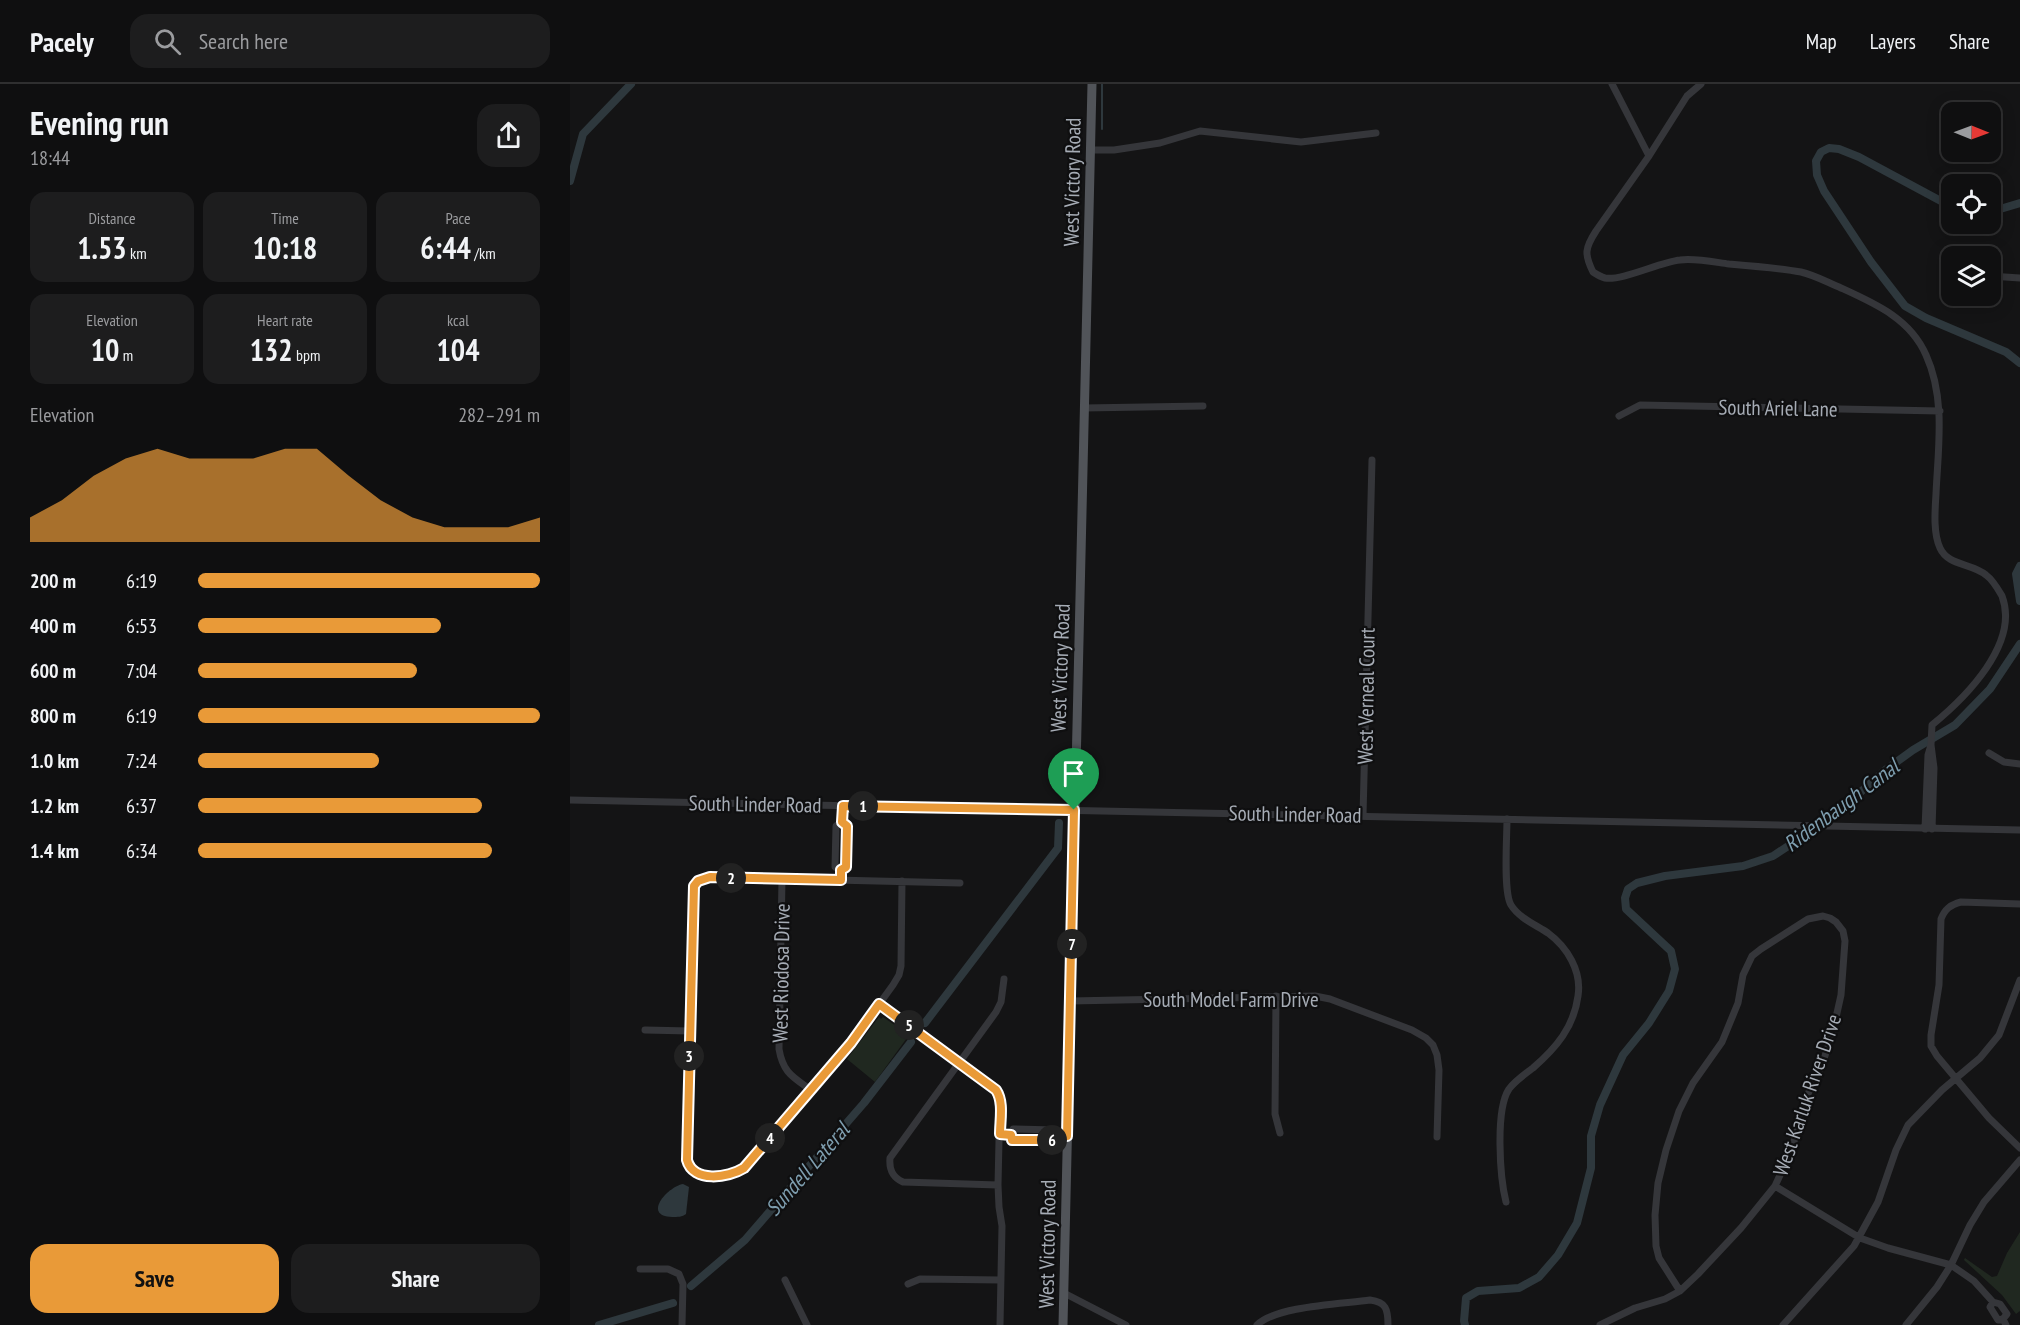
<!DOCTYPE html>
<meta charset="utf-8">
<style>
:root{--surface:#0f0f10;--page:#1d1d1e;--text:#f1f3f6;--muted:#9b9c9f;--line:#2f2f30;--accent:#e99a38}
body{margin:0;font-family:"PT Sans Narrow",sans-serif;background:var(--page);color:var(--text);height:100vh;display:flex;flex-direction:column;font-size:22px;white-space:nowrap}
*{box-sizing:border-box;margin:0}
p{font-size:20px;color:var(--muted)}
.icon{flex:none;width:33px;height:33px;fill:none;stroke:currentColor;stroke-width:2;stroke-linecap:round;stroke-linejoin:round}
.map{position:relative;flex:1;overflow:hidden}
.details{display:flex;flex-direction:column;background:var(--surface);width:570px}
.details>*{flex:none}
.needle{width:39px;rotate:91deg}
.controls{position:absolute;left:1371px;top:18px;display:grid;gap:12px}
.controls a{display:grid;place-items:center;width:60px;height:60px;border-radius:12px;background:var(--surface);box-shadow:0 3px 15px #0003,0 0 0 2px var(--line);font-size:30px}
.pin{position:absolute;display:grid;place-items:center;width:51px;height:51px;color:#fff;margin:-62px -26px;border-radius:50% 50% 50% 0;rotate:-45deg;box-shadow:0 0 6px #0007}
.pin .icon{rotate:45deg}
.km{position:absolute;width:30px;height:30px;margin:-15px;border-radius:50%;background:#222;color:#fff;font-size:16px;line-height:30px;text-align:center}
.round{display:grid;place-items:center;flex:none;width:63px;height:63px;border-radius:18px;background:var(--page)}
.head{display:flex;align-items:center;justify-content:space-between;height:102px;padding:0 30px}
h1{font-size:33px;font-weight:700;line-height:45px}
.figures{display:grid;grid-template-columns:repeat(3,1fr);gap:9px;height:102px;padding:6px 30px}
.figures div{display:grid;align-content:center;border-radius:15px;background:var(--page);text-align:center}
.figures b{font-size:30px;font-weight:700}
.figures small{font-size:16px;font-weight:400}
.figures p{font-size:16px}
.chart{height:168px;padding:12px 30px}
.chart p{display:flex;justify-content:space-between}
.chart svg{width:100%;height:108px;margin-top:6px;fill:var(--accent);opacity:.7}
.cta{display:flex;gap:12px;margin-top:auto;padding:12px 30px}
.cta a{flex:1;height:69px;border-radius:18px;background:var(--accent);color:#111;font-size:24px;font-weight:700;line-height:69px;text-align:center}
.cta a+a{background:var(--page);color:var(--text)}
ul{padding:0 30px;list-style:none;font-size:20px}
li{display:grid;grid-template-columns:96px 72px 1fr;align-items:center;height:45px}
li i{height:15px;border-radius:8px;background:var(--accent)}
header{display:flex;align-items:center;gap:36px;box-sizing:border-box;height:84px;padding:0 30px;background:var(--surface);border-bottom:2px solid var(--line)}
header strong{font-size:28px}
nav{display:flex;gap:33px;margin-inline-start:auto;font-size:21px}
.search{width:420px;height:54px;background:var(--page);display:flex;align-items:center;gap:15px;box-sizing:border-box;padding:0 21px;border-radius:18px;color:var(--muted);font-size:22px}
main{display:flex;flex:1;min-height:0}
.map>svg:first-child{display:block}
.green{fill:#202820}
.water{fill:#2e383d}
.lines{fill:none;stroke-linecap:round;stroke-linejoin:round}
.stream{stroke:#2e383d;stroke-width:2}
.canal{stroke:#2e383d;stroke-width:8}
.minor{stroke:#35363a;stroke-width:7}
.major{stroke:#515459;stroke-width:9}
.route-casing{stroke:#fff;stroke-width:12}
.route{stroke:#e99a38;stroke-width:8}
.labels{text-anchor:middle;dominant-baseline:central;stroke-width:4.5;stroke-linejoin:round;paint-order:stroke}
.street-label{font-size:21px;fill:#a6acb5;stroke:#0f0f10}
.water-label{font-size:22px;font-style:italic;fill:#7e9eaf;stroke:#0f0f10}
</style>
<header>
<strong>Pacely</strong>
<div class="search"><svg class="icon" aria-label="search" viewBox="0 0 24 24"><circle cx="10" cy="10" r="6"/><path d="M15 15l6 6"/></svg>Search here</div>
<nav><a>Map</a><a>Layers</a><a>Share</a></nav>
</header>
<main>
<section class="details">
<div class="head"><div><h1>Evening run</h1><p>18:44</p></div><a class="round"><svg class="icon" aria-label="share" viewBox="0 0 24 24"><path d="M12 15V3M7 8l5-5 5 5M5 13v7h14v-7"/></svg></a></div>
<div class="figures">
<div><p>Distance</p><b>1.53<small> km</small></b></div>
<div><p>Time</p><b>10:18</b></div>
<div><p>Pace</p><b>6:44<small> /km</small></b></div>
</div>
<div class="figures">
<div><p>Elevation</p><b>10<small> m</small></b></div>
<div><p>Heart rate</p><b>132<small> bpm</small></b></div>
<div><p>kcal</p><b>104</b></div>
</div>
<div class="chart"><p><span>Elevation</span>282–291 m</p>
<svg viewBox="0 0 160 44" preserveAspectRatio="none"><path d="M0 44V34L10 27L20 17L30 10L40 6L50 10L60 10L70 10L80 6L90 6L100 17L110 27L120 34L130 38L140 38L150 38L160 34V44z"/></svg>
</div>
<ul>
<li><b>200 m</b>6:19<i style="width:100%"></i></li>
<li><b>400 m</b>6:53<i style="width:71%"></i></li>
<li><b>600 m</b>7:04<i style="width:64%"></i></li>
<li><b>800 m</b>6:19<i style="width:100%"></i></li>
<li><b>1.0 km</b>7:24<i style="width:53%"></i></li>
<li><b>1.2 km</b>6:37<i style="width:83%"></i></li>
<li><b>1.4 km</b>6:34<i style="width:86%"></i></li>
</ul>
<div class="cta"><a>Save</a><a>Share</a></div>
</section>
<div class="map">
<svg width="1450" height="1241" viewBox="0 0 1450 1241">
<rect width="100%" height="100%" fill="#141415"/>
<path class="green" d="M309,933L311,935L313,933L339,951L305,998L277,975Z
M1450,1148V1227L1446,1230L1432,1211L1394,1176L1395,1174L1422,1193L1427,1192L1437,1169Z"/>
<path class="water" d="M113,1100L119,1103L116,1130C112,1133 108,1133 102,1133C72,1132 97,1103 113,1100Z"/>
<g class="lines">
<path class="stream" d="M532,45V0"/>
<path class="canal" d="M0,97L13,50L61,0
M1382,123L1289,73L1269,65L1259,64L1251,68L1246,77L1247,91L1254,107L1301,178L1335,222L1356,234L1436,268L1450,279
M1420,128L1450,119
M1450,482L1446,490L1450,517
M355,939L488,764L489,739
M121,1202L175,1156L294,1019L341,958
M29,1241L103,1219
M895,1241L894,1237L896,1214L908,1207L949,1204L969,1193L988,1171L1007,1139L1021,1084V1052L1030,1021L1053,971L1079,939L1099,907L1105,885L1101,867L1056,825L1055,814L1058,805L1067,799L1095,792L1173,782L1203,772L1265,731L1314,687L1343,666L1385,641L1420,605L1450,560"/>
<path class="minor" d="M1042,0L1079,72
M1131,0L1117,12L1079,72L1026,147C1015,164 1014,170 1023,188C1026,190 1031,193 1035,194C1052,197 1090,178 1110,176C1125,174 1144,178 1159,180C1183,182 1208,184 1231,188C1244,191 1257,198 1269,203C1304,219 1340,234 1356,271C1376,315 1368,364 1366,410C1365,426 1363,449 1370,464C1378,482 1402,479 1416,491C1423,496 1428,505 1432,512C1450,560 1395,614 1362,641L1361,661
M521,66H544L590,59L630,47L731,58L806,49
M1420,192L1450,194
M514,324L633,322
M1049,332L1070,321L1370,327
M1419,669L1434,678L1450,680
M0,716L1450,746
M793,732L802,376
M1355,745L1358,671L1361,661L1364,684L1362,745
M271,786L265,783L266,742L272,738
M212,795L209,965C213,989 223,993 241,1006
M271,796V786L276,783L277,742L272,738V722
M332,797L331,882L329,891L323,901L281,959L174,1084L155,1092L125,1089L119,1082L117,1076L123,809C125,799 130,794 140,793L390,799
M1450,820L1391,818C1380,821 1375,825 1371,835L1369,901L1361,951V962L1367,972L1419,1034L1450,1064
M706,912L705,1030L710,1049
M500,917L745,912L760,915L842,946L856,954L863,961L867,971L869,986L867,1053
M309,920L426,1007L430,1012L428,1101L429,1123L432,1142L430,1241
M75,946L120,947
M430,1050L441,1051L443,1056H484L485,1052H497
M441,1051L443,1045L484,1046L485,1052
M428,1101L333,1098C322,1093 319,1085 320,1074L426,928L431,918L434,895
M1205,1102L1290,1154L1318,1164L1381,1181L1404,1197L1423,1218
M936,1118C930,1094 925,1026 939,1005C945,997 955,990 963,984C986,964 1004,943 1008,912C1012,887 997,863 978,849C966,841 949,834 941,821C933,808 937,753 937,735
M70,1185H98L109,1190L113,1200L112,1241
M215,1196L237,1241
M338,1200L350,1195L431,1196
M494,1209L556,1241
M1433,1235L1437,1230L1430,1220L1423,1218L1420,1223L1428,1236L1433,1235L1436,1241
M687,1241C706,1222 772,1220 800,1216C816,1218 818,1225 818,1241
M1030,1241L1065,1224L1095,1215L1110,1207L1128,1190L1171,1144L1205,1102L1222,1065L1235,1016L1252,981L1263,947L1271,911L1275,857L1273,847L1266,838L1260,834L1253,832L1238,835L1191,865L1182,872L1173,891L1168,919L1152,958L1123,999L1109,1027L1096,1066L1088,1099L1085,1131L1086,1162L1089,1174L1110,1207
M1213,1241L1284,1162L1308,1118L1326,1066L1338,1041L1372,1006L1410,974L1429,951L1450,896
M1336,1241L1367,1203L1381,1181L1400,1141L1414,1118L1450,1076"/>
<path class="major" d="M493,1241L522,0"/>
</g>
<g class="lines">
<g class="route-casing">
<path id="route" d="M273,722L504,726L497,1052H486L484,1056H442L441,1051L430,1050C430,1036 434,1018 426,1006L309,920L281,959L174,1084C158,1094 123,1099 117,1076L124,802L128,797L140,793L271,796V786L276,783L277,742L272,738Z"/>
</g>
<use href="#route" class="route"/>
</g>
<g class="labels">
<g class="street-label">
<text transform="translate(502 98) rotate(-89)">West Victory Road</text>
<text transform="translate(1208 324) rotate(1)">South Ariel Lane</text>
<text transform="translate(490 584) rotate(-88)">West Victory Road</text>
<text transform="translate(796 612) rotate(-89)">West Verneal Court</text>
<text transform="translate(185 720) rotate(1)">South Linder Road</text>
<text transform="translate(725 730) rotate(1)">South Linder Road</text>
<text transform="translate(211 889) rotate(-89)">West Riodosa Drive</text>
<text x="661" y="915">South Model Farm Drive</text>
<text transform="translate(1237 1011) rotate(-71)">West Karluk River Drive</text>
<text transform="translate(477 1160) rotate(-89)">West Victory Road</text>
</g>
<g class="water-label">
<text transform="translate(1271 721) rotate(-37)">Ridenbaugh Canal</text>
<text transform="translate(237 1085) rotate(-49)">Sundell Lateral</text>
</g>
</g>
</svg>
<div class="controls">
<a><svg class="needle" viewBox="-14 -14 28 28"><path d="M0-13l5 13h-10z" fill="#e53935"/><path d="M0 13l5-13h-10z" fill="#9b9c9f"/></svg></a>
<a><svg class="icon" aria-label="locate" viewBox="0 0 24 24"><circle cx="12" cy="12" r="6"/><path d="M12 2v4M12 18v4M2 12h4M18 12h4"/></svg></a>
<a><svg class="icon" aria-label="layers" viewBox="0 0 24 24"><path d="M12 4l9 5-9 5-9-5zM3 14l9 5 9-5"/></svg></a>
</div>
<div class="pin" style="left:504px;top:726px;background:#1e9e55"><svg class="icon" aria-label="arrive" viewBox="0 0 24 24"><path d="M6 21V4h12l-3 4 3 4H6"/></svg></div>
<b class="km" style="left:293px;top:722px">1</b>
<b class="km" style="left:161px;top:794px">2</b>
<b class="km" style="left:119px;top:972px">3</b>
<b class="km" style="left:200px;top:1054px">4</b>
<b class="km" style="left:339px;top:941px">5</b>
<b class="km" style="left:482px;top:1056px">6</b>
<b class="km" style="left:502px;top:860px">7</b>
</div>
</main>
